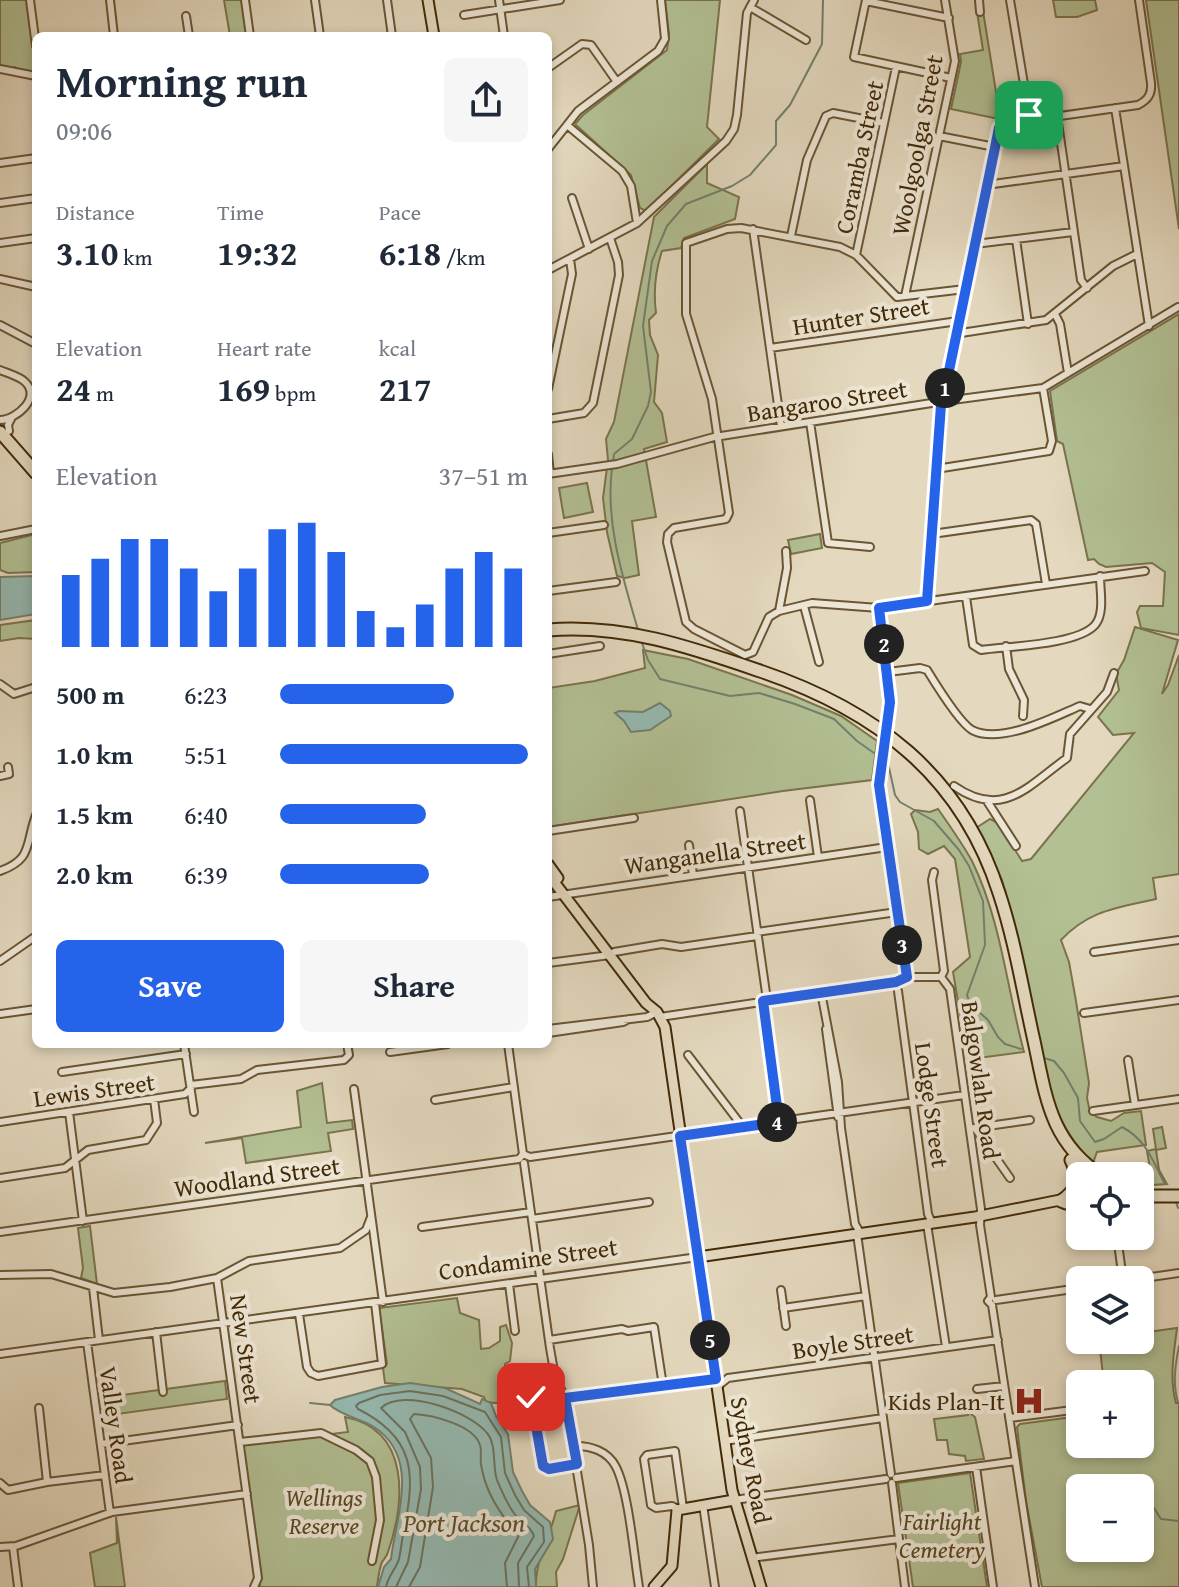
<!DOCTYPE html>
<meta charset="utf-8">
<style>
:root{--surface:#fff;--page:#f6f6f7;--text:#1f2937;--muted:#747a83;--accent:#2563eb}
body{margin:0;font-family:"Gentium Book Plus",serif;background:var(--page);color:var(--text);height:100vh;display:flex;flex-direction:column;font-size:30px;white-space:nowrap}
*{box-sizing:border-box;margin:0}
p{font-size:26px;color:var(--muted)}
.icon{flex:none;width:44px;height:44px;fill:none;stroke:currentColor;stroke-width:2;stroke-linecap:round;stroke-linejoin:round}
.map{position:relative;flex:1;overflow:hidden}
.side{position:absolute;left:32px;top:32px;width:520px;height:1016px;display:flex;flex-direction:column;background:var(--surface);border-radius:12px;box-shadow:0 4px 12px #0003}
.side>*{flex:none}
.fabs{position:absolute;left:1066px;top:1162px;display:grid;gap:16px}
.fabs a{display:grid;place-items:center;width:88px;height:88px;border-radius:12px;background:var(--surface);box-shadow:0 4px 12px #0003;font-size:40px}
.pin{position:absolute;display:grid;place-items:center;width:68px;height:68px;color:#fff;margin:-34px;border-radius:16px;box-shadow:0 4px 12px #0006}
.km{position:absolute;width:40px;height:40px;margin:-20px;border-radius:50%;background:#222;color:#fff;font-size:22px;line-height:40px;text-align:center}
.round{display:grid;place-items:center;flex:none;width:84px;height:84px;border-radius:12px;background:var(--page)}
.summary{display:flex;align-items:center;justify-content:space-between;height:136px;padding:0 24px}
h1{font-size:44px;font-weight:700;line-height:60px}
.stats{display:grid;grid-template-columns:repeat(3,1fr);gap:12px;height:136px;padding:8px 24px}
.stats div{display:grid;align-content:center}
.stats b{font-size:34px;font-weight:700}
.stats small{font-size:22px;font-weight:400}
.stats p{font-size:22px}
.chart{height:224px;padding:16px 24px}
.chart p{display:flex;justify-content:space-between}
.chart svg{width:100%;height:144px;margin-top:8px;stroke:var(--accent);stroke-width:6}
.action{display:flex;gap:16px;margin-top:auto;padding:16px 24px}
.action a{flex:1;height:92px;border-radius:12px;background:var(--accent);color:#fff;font-size:32px;font-weight:700;line-height:92px;text-align:center}
.action a+a{background:var(--page);color:var(--text)}
ul{padding:0 24px;list-style:none;font-size:26px}
li{display:grid;grid-template-columns:128px 96px 1fr;align-items:center;height:60px}
li i{height:20px;border-radius:10px;background:var(--accent)}
.map>svg:first-child{display:block}
.green{fill:#b2c094;stroke:#7a744c;stroke-width:2;fill-rule:evenodd}
.water{fill:#95bab2;stroke:#73806d;stroke-width:2}
.lines{fill:none;stroke-linecap:round;stroke-linejoin:round}
.shore{stroke:#6b725c;stroke-width:2}
.stream{stroke:#73806d;stroke-width:2}
.minor-casing{stroke:#6a5534;stroke-width:10}
.major-casing{stroke:#412905;stroke-width:13}
.highway-casing{stroke:#412905;stroke-width:15}
.minor{stroke:#ede6d5;stroke-width:6}
.major{stroke:#e4d9bf;stroke-width:9}
.highway{stroke:#e4d9bf;stroke-width:11}
.minor-bridge-casing{stroke:#6a5534;stroke-width:10;stroke-linecap:butt}
.minor-bridge{stroke:#ede6d5;stroke-width:6}
.route-casing{stroke:#fff;stroke-width:16}
.route{stroke:#2563eb;stroke-width:10}
.labels{text-anchor:middle;dominant-baseline:central;stroke-width:8;stroke-linejoin:round;paint-order:stroke}
.street-label{font-size:24px;fill:#412905;stroke:#ede6d5}
.poi-label{font-size:24px;fill:#412905;stroke:#ede6d5;text-anchor:end}
.park-label{font-size:24px;font-style:italic;fill:#584722;stroke:#ede6d5}
.water-label{font-size:26px;font-style:italic;fill:#564d30;stroke:#ede6d5}
</style>
<div class="map">
<svg width="1179" height="1587" viewBox="0 0 1179 1587">
<rect width="100%" height="100%" fill="#e4d9bf"/>
<filter id="stains"><feTurbulence type="fractalNoise" baseFrequency=".0025" numOctaves="4"/><feColorMatrix values="0 0 0 0 .2 0 0 0 0 .09 0 0 0 0 .02 0 0 0 .5 -.17"/></filter>
<radialGradient id="worn" r=".72"><stop offset=".6" stop-color="#630" stop-opacity="0"/><stop offset="1" stop-color="#630" stop-opacity=".3"/></radialGradient>
<path class="green" d="M0,0H27L34,42V73L18,70L15,67L11,69L0,66Z
M224,0H242L248,36H230Z
M665,0H720L707,127L719,139L646,211L640,208L631,175L575,124L583,115L667,50L669,34Z
M1053,0H1095L1097,10L1077,17H1056Z
M1146,0H1179V229Z
M983,11L1000,117L994,118L951,109L961,62L960,54L983,50L977,12Z
M707,164V183L739,197L735,219L684,238L681,248L662,251C655,272 653,290 656,313L649,320L650,335L658,355L654,402L662,413L667,442L644,449L656,517L632,521L639,575L625,578L617,576L607,532L603,498L608,460L606,439L614,422L654,217Z
M1179,314V635L1141,628L1137,612L1140,606H1163L1165,572L1152,563L1106,567L1099,564L1094,559L1088,560L1063,444L1057,441L1050,391Z
M587,483L593,512L564,518L559,488Z
M36,534V572L8,573L0,570V543Z
M820,534L822,548L791,554L788,540Z
M36,620V639L19,638L0,641V625Z
M1135,627L1178,640L1162,694L1168,685L1179,655V874L1153,878L1156,899C1117,908 1089,910 1061,940L1069,962L1076,1001L1089,1083L1087,1098L1090,1112L1097,1117L1111,1121L1124,1113L1141,1111L1146,1145L1097,1152L1093,1163C1074,1145 1063,1126 1053,1101L1012,916L1002,880L976,828L990,819L998,823L1022,861L1031,859L1134,733L1113,735L1098,717L1119,690L1116,674L1124,660Z
M643,650L688,659L792,695L841,716L877,741L872,780L783,791L548,827V688L595,681L645,668Z
M938,809C950,826 962,843 972,861C1001,920 1007,989 1024,1052L971,1059L965,1042L953,972L970,957L955,859L944,846L928,854L919,849L918,832L911,814L915,810L930,812Z
M322,1083L327,1123L352,1120L353,1129L328,1133L331,1151L246,1163L242,1138L205,1143L301,1127L297,1091Z
M1162,1127L1166,1148L1156,1150L1159,1170L1167,1184L1153,1185L1147,1151L1156,1149L1153,1129Z
M90,1226L97,1284L81,1278L83,1268L78,1228Z
M457,1298L460,1313L479,1320L481,1349L489,1348L500,1341V1327L506,1325L512,1343L510,1361L505,1364V1404L486,1402L484,1397L462,1389L385,1383L383,1368L387,1364L379,1308Z
M1177,1328C1174,1352 1169,1379 1176,1403H1179V1587H1042L1026,1501L1017,1427L1020,1424L1080,1416V1444H1140V1384H1104L1099,1340H1140V1333ZM1140,1488V1548H1080V1488Z
M225,1381L227,1399L103,1416L100,1398Z
M968,1412L975,1417L984,1459L966,1461L965,1456L949,1454L947,1440H937L934,1419L968,1415Z
M345,1417C411,1430 405,1502 388,1552C387,1556 384,1559 382,1562C379,1569 378,1579 377,1587H260L242,1445L348,1432Z
M970,1473L987,1587H913L898,1483Z
M580,1505L563,1559L556,1572L557,1587H536C535,1560 550,1537 556,1511Z
M116,1517L125,1587H95L90,1553L117,1543Z"/>
<path class="water" d="M36,576V614L0,620V577Z
M660,703L670,711L671,716L650,730L631,732L624,721L615,713L619,711L643,712Z
M410,1383L445,1388L480,1404L482,1399L491,1403L496,1416L508,1434L513,1472L522,1491L530,1505L550,1522L553,1539L535,1569L536,1587H378L384,1567L391,1559C396,1515 421,1458 374,1427C361,1419 340,1415 330,1405L335,1400L382,1387Z"/>
<g class="lines">
<path class="shore" d="M386,1587C388,1576 396,1569 399,1559C401,1550 402,1539 404,1529C416,1472 414,1437 358,1409L356,1406L359,1403L380,1395L410,1391L443,1396L485,1412L501,1437L505,1473L515,1495L524,1510L543,1527L544,1542L527,1567L529,1587
M396,1587L408,1562L421,1489L420,1467L405,1432L381,1408C403,1387 471,1412 487,1433C497,1445 492,1465 497,1480C502,1492 509,1509 518,1518C524,1524 531,1527 534,1536L518,1563L519,1587
M409,1587L420,1567L433,1487L431,1458L410,1419L414,1414C432,1415 474,1425 480,1445C482,1450 480,1458 481,1464C485,1492 501,1516 519,1535L505,1563L507,1587"/>
<path class="stream" d="M613,462L614,454L632,439L648,406L651,392L643,326L652,261L667,226L686,204L732,186L750,175L776,145V121L790,105L822,44L823,0
M612,468C605,523 623,578 638,630
M641,640L648,660L660,679L730,696L759,693L795,704L834,719L857,741L874,753
M888,763L895,795L900,802L934,821L959,850L969,866L983,901L985,945L967,995L970,1004L988,1020L998,1037L1005,1044L1021,1049
M1044,1058L1054,1061L1064,1073L1078,1098L1080,1121L1095,1142L1104,1139L1122,1127C1147,1140 1153,1162 1165,1184
M1176,1202L1178,1208
M1179,1346C1175,1366 1172,1386 1179,1405
M310,1403L330,1405
M1140,1497L1152,1505L1161,1519L1179,1521"/>
<g class="minor-casing">
<path id="minor" d="M30,0L36,46
M110,0L114,36
M245,0L250,36
M315,0L320,36
M387,0L392,36
M499,0L504,36
M866,0L854,57L951,78
M979,0L980,12
M1010,0L1030,120
M866,1L949,18
M750,7L806,40
M464,15L560,0
M186,16L189,36
M548,68L582,44L591,45L617,82
M0,69L36,76
M1115,108L1149,326
M1057,116L1081,280L1087,288
M567,125L622,171L631,186L637,223
M939,136L995,147
M548,149L578,111L658,51L665,39L661,0
M0,163L36,158
M986,185L1124,166
M572,198L589,249
M0,203L36,198
M753,229L781,426
M791,236L807,160L826,116L833,113L884,123
M1016,239L1028,324
M0,243L36,238
M975,244L1073,232
M856,255L896,67
M548,270L637,223L726,141L734,129L737,115L746,23L747,13L754,0
M0,279L36,287
M905,296L955,61L945,0
M1055,314L1060,324L1068,373
M0,325L36,344
M957,332L961,333L1046,320L1113,266L1137,254
M770,348L958,321
M0,370C7,373 18,376 24,381C43,397 16,420 0,420
M548,389L572,274L570,259
M943,398L999,128L1003,124L1138,105C1148,100 1152,94 1151,83L1139,0
M945,401L1043,388L1178,307
M548,419L584,413L593,403L619,275L618,262L610,238
M810,422L828,543L870,547
M9,431L8,425L11,419
M717,433L712,399L686,314V243L727,229L741,228L840,247L856,255L897,297L965,289
M721,436L938,402
M718,439L729,513L726,519L674,528L668,534L667,542L686,622L694,629L745,655L753,652L769,617L779,611L812,603L879,608L1145,571
M548,454L550,474
M936,469L1049,451L1052,441L1043,388
M548,474L617,464L714,437
M548,533L604,525
M932,534L1031,520L1036,524L1046,584
M0,536L36,529
M548,591L616,582
M966,597L973,645L981,650C1009,646 1077,645 1095,625C1105,613 1100,591 1100,576
M927,601L941,405
M804,606L819,662
M879,608L889,680V717
M779,611L787,568L786,551
M1006,646L1009,669L1024,700L1023,716
M548,654L600,646
M888,672L920,668L927,670C935,683 960,723 972,730C1001,745 1054,717 1080,706L1090,709
M0,684L14,694L36,687
M883,748L879,785L907,977
M0,776L9,774L8,767
M954,786C1003,820 1028,786 1067,758L1070,734L1107,692L1114,673
M810,800L818,857
M987,801L1016,846
M740,811L767,1000
M548,831L634,818
M689,845L693,875
M0,871C33,859 25,845 36,815
M934,872L932,880L944,971L941,977L950,989L981,1209L980,1225L991,1297L988,1301L992,1305
M548,897L887,847
M757,932L897,912
M614,952L662,944L681,947L757,936
M1094,952L1179,940
M0,961L36,936
M548,963L610,955
M898,991L928,1214L932,1223
M821,992L838,1082L841,1128L855,1224L861,1234
M763,1001L779,1122
M1084,1013L1179,1000
M0,1014L36,1009
M660,1017L896,982L907,977H941
M548,1029L647,1017L657,1012
M826,1029L838,1117
M548,1033L623,1022L629,1019
M184,1044L194,1112
M508,1044L523,1154
M390,1052L448,1044
M688,1055L739,1122V1127
M1128,1060L1135,1105
M62,1072L186,1054
M191,1085L241,1079L257,1070L344,1060L349,1055L347,1044
M354,1089L383,1302
M435,1100L514,1087
M1093,1111L1179,1099
M69,1112L83,1221
M0,1122L185,1094L191,1088
M974,1128L1030,1120
M975,1128L1010,1178
M524,1163L550,1348L555,1377L565,1398L589,1545L593,1587
M0,1178L65,1168L88,1150L146,1140L157,1123L154,1099
M532,1219L649,1202
M927,1224L946,1347
M422,1227L531,1212
M0,1232L519,1159L523,1154L530,1157L964,1095
M857,1234L891,1474
M1117,1236L1123,1280
M0,1275L51,1274L114,1293L170,1287L217,1278L249,1261L340,1248L366,1230L371,1217
M217,1278L258,1578L254,1587
M1130,1280L1179,1273
M509,1284L515,1331
M93,1288L99,1340
M781,1290L786,1326
M996,1300L1080,1288
M992,1305L1035,1587
M783,1308L866,1296
M299,1314L307,1367L311,1373L318,1376L382,1364L375,1303
M156,1332L163,1392
M549,1340L622,1329L628,1331L654,1327L663,1386
M87,1342L110,1513
M0,1354L698,1257
M717,1387L728,1378L998,1340
M977,1389L1004,1386
M539,1393L560,1388
M509,1397L529,1395L533,1399L543,1466L549,1469L577,1464
M565,1398L716,1379
M39,1408L47,1482
M1010,1418L1080,1409
M724,1441L883,1418
M240,1442L321,1433L356,1450L370,1461L376,1477L380,1520L372,1561
M101,1444L238,1425
M573,1446C590,1445 608,1451 616,1467C629,1493 634,1557 639,1587
M976,1467L993,1587
M896,1478L1016,1461
M0,1483L8,1490L47,1482L105,1475
M892,1483L905,1587
M734,1500L886,1479
M703,1505L715,1587
M678,1509L672,1506L656,1508L651,1505L644,1459L647,1455L675,1451L683,1508
M0,1547L16,1546L112,1512L247,1494
M13,1547L18,1587
M751,1558L899,1539"/>
</g>
<g class="major-casing">
<path id="major" d="M428,0L434,36
M548,864L558,878
M548,874L646,1003L657,1012L665,1027L732,1490L761,1587
M698,1257L975,1217L1080,1196
M654,1587L672,1566L677,1510L734,1500"/>
</g>
<g class="highway-casing">
<path id="highway" d="M0,432L36,473
M548,630C624,624 690,647 760,671C875,710 961,774 999,893C1015,941 1023,992 1034,1041C1046,1097 1050,1142 1102,1176
M1140,1196H1179
M1061,1201C1078,1189 1080,1179 1071,1160
M1061,1201L1066,1203L1080,1202"/>
</g>
<use href="#minor" class="minor"/>
<use href="#major" class="major"/>
<use href="#highway" class="highway"/>
<g class="minor-bridge-casing">
<path id="minor-bridge" d="M883,748L889,717"/>
</g>
<use href="#minor-bridge" class="minor-bridge"/>
</g>
<g class="lines">
<g class="route-casing">
<path id="route" d="M531,1397L543,1466L549,1469L577,1464L565,1398L716,1379L680,1136L779,1122L763,1001L896,982L907,977L879,785L890,702L879,608L927,601L941,405L939,401L944,395L999,128L1003,124L1030,120L1029,115"/>
</g>
<use href="#route" class="route"/>
</g>
<defs>
<g id="hospital-bare" transform="scale(2.4)"><path d="M-5-5h3v3.5h4V-5h3V5h-3V1.5h-4V5h-3Z" fill="#8f2418" stroke="#ede6d5" stroke-width="2.5" paint-order="stroke"/></g>
</defs>
<g fill-rule="evenodd">
<use href="#hospital-bare" x="1029" y="1401"/>
</g>
<g class="labels">
<g class="street-label">
<text transform="translate(917 145) rotate(-79)">Woolgoolga Street</text>
<text transform="translate(859 157) rotate(-78)">Coramba Street</text>
<text transform="translate(861 316) rotate(-9)">Hunter Street</text>
<text transform="translate(827 401) rotate(-9)">Bangaroo Street</text>
<text transform="translate(715 853) rotate(-8)">Wanganella Street</text>
<text transform="translate(981 1080) rotate(82)">Balgowlah Road</text>
<text transform="translate(94 1090) rotate(-8)">Lewis Street</text>
<text transform="translate(932 1105) rotate(82)">Lodge Street</text>
<text transform="translate(257 1177) rotate(-8)">Woodland Street</text>
<text transform="translate(528 1259) rotate(-8)">Condamine Street</text>
<text transform="translate(853 1342) rotate(-8)">Boyle Street</text>
<text transform="translate(246 1349) rotate(82)">New Street</text>
<text transform="translate(116 1425) rotate(82)">Valley Road</text>
<text transform="translate(751 1460) rotate(79)">Sydney Road</text>
</g>
<g class="poi-label">
<text x="1005" y="1401">Kids Plan-It</text>
</g>
<g class="park-label">
<text x="324" y="1497">Wellings<tspan x="324" dy="28">Reserve</tspan></text>
<text x="942" y="1521">Fairlight<tspan x="942" dy="28">Cemetery</tspan></text>
</g>
<g class="water-label">
<text x="464" y="1522">Port Jackson</text>
</g>
</g>
<rect width="100%" height="100%" filter="url(#stains)"/>
<rect width="100%" height="100%" fill="url(#worn)"/>
</svg>
<div class="fabs">
<a><svg class="icon" aria-label="locate" viewBox="0 0 24 24"><circle cx="12" cy="12" r="6"/><path d="M12 2v4M12 18v4M2 12h4M18 12h4"/></svg></a>
<a><svg class="icon" aria-label="layers" viewBox="0 0 24 24"><path d="M12 4l9 5-9 5-9-5zM3 14l9 5 9-5"/></svg></a>
<a>+</a>
<a>−</a>
</div>
<div class="pin" style="left:1029px;top:115px;background:#1e9e55"><svg class="icon" aria-label="arrive" viewBox="0 0 24 24"><path d="M6 21V4h12l-3 4 3 4H6"/></svg></div>
<div class="pin" style="left:531px;top:1397px;background:#d93025"><svg class="icon" aria-label="check" viewBox="0 0 24 24"><path d="M5 12l5 5 9-10"/></svg></div>
<b class="km" style="left:945px;top:388px">1</b>
<b class="km" style="left:884px;top:644px">2</b>
<b class="km" style="left:902px;top:945px">3</b>
<b class="km" style="left:777px;top:1122px">4</b>
<b class="km" style="left:710px;top:1340px">5</b>
<section class="side">
<div class="summary"><div><h1>Morning run</h1><p>09:06</p></div><a class="round"><svg class="icon" aria-label="share" viewBox="0 0 24 24"><path d="M12 15V3M7 8l5-5 5 5M5 13v7h14v-7"/></svg></a></div>
<div class="stats">
<div><p>Distance</p><b>3.10<small> km</small></b></div>
<div><p>Time</p><b>19:32</b></div>
<div><p>Pace</p><b>6:18<small> /km</small></b></div>
</div>
<div class="stats">
<div><p>Elevation</p><b>24<small> m</small></b></div>
<div><p>Heart rate</p><b>169<small> bpm</small></b></div>
<div><p>kcal</p><b>217</b></div>
</div>
<div class="chart"><p><span>Elevation</span>37–51 m</p>
<svg viewBox="0 0 160 44" preserveAspectRatio="none"><path d="M5 44V22M15 44V17M25 44V11M35 44V11M45 44V20M55 44V27M65 44V20M75 44V8M85 44V6M95 44V15M105 44V33M115 44V38M125 44V31M135 44V20M145 44V15M155 44V20"/></svg>
</div>
<ul>
<li><b>500 m</b>6:23<i style="width:70%"></i></li>
<li><b>1.0 km</b>5:51<i style="width:100%"></i></li>
<li><b>1.5 km</b>6:40<i style="width:59%"></i></li>
<li><b>2.0 km</b>6:39<i style="width:60%"></i></li>
</ul>
<div class="action"><a>Save</a><a>Share</a></div>
</section>
</div>
